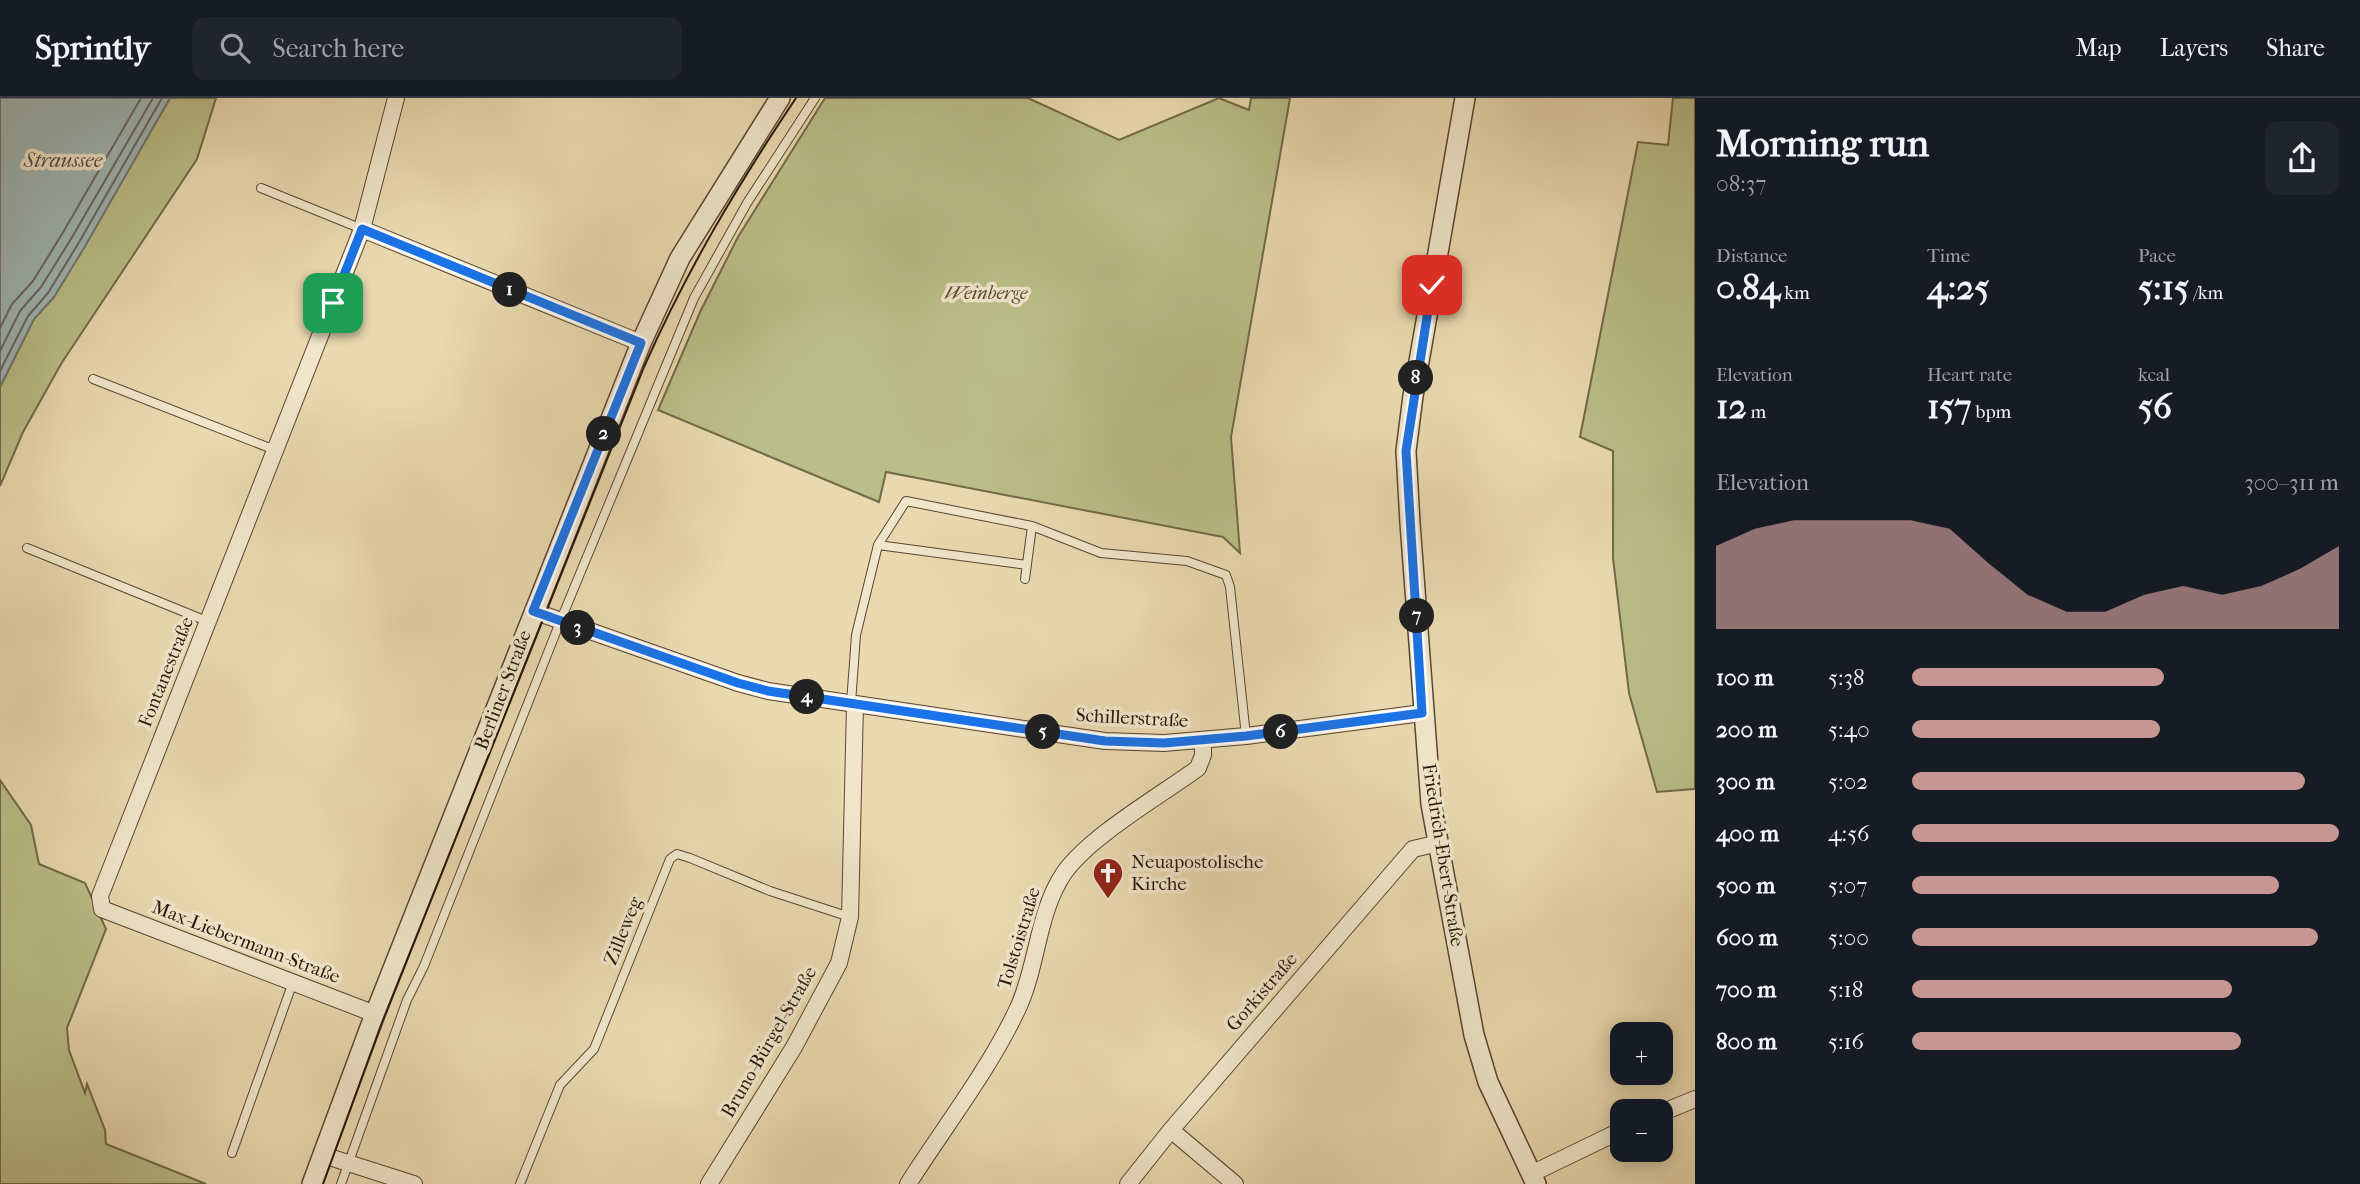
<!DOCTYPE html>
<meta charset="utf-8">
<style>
:root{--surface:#171b24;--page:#20242c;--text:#f1f3f6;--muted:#9ea1a6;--line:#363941;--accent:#c59692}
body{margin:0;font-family:"IM FELL French Canon",serif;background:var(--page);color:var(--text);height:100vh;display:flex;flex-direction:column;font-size:26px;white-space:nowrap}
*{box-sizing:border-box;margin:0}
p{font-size:23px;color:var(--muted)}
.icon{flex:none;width:38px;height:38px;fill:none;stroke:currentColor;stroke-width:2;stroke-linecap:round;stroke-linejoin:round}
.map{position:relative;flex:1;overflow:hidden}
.drawer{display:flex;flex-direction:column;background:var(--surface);width:665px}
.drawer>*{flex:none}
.tools{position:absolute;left:1610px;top:924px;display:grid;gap:14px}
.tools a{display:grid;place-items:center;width:63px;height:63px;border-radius:14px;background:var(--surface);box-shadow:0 4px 18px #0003;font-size:35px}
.pin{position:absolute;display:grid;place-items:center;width:60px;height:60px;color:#fff;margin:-30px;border-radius:14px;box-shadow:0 4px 10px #0006}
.km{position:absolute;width:35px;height:35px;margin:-18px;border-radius:50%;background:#222;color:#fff;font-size:19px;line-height:35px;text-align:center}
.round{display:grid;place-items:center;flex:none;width:74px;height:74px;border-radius:14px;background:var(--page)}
.headline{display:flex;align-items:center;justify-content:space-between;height:119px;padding:0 21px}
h1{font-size:38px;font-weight:700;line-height:52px}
.stats{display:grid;grid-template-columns:repeat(3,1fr);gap:10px;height:119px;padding:7px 21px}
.stats div{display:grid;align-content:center}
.stats b{font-size:35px;font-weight:700}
.stats small{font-size:19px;font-weight:400}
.stats p{font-size:19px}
.chart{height:196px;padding:14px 21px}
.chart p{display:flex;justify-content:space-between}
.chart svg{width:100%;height:126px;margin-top:7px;fill:var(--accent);opacity:.7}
ul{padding:0 21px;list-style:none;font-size:23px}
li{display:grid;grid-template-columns:112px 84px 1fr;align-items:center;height:52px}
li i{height:18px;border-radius:9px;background:var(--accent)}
header{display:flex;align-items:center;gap:42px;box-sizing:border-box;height:98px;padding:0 35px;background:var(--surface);border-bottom:2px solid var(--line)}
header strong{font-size:33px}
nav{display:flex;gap:38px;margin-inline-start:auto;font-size:24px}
.search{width:490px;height:63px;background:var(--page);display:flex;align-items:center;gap:18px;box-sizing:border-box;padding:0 24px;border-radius:14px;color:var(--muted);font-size:26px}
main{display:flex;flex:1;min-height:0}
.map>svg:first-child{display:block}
.green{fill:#babe88;stroke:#726a49;stroke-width:2}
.water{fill:#9eb7b7;stroke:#6f7672;stroke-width:2}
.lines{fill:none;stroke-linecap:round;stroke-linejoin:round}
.shore{stroke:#646660;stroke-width:2}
.service-casing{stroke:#594633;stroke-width:10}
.minor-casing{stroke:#594633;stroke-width:18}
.tertiary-casing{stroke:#594633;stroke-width:22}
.service{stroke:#f1e6cb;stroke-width:8}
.minor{stroke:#f1e6cb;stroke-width:16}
.tertiary{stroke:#f1e6cb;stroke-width:19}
.tram{stroke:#29150a;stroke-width:2}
.route-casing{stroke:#fff;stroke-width:14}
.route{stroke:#1a73e8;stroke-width:9}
.labels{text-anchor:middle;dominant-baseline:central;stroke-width:7;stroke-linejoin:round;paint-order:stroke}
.park-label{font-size:19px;font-style:italic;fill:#544830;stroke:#f1e6cb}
.street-label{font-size:19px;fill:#29150a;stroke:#f1e6cb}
.poi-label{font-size:19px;fill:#29150a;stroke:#f1e6cb;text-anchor:start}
.water-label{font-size:21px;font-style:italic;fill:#524e47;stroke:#f1e6cb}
</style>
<header>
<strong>Sprintly</strong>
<div class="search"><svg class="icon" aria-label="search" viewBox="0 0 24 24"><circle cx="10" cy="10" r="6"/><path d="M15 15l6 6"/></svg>Search here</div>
<nav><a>Map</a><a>Layers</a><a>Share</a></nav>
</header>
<main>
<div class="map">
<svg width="1695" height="1086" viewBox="0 0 1695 1086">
<rect width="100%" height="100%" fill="#ead9af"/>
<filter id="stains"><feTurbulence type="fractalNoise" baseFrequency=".00286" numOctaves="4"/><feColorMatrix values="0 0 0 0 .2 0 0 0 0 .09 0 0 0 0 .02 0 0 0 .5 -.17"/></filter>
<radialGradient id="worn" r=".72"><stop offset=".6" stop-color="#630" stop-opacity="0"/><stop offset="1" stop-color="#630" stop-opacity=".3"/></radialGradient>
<path class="green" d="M170,0H216L197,61L61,266L23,334L0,388V289L34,221L54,199Z
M825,0H1028L1119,42L1219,0L1249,12L1251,0H1290L1231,339L1240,455L1223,439L886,374L879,404L658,312L701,212L738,139Z
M1673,0H1695V691L1657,694L1629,595L1613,460V353L1580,339L1638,44L1668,47Z
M0,682L31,727L39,766L85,785L106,831L67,930L69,952L85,995L87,986L105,1032L106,1046L206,1086H0Z"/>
<path class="water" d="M0,0H170L84,150L54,199L34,221L0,289Z"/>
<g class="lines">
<path class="shore" d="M0,230L12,206L33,183L62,136L141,0
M0,253L20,213L41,189L71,141L153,0
M0,273L28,218L48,195L78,146L162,0"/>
<g class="service-casing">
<path id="service" d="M261,90L362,131
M93,281L275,352
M878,447L1027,467
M27,450L209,524
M1025,481L1032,428
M851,605L856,537L878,447L906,403L1032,428L1101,455L1187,463L1226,477L1230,489L1246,638
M232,1055L293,884
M341,1086L407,902L424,868L560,524L694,200L747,105L815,0
M520,1086L560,987L594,951L670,761L677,756L690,760L770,793L850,819"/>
</g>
<g class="minor-casing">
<path id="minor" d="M362,131L641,245
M533,513L738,585L768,593L1105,643L1164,645L1246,638L1422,615
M375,916L102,811L100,798L362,131L396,0
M1661,1015L1695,1001
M1171,1032L1235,1086
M323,1057L414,1086
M1531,1076L1622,1032
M709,1086L794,949L839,865L850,819L855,607
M908,1086C945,1028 989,972 1018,910C1038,867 1037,815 1064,775C1090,738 1160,698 1198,670L1203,657V643
M1128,1086L1171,1032L1413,751L1439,745"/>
</g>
<g class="tertiary-casing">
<path id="tertiary" d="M1465,0L1413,298L1406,353L1410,425L1431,706L1474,937L1488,984L1536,1086
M312,1086L375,916L641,245L680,160L780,0"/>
</g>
<use href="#service" class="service"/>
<use href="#minor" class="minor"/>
<use href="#tertiary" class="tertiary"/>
<path class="tram" d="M323,1086L381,927L644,269C687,172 737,88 796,0"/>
</g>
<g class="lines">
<g class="route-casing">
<path id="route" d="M333,205L362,131L641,245L533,513L738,585L768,593L1105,643L1164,645L1246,638L1422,615L1406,353L1432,187"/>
</g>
<use href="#route" class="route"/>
</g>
<defs>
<g id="church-pin" transform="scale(1.575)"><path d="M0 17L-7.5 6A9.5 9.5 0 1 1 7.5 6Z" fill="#8f2418" stroke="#f1e6cb"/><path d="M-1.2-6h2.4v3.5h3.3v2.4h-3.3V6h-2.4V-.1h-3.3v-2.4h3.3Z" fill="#fff"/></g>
</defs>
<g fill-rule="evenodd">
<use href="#church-pin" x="1108" y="775"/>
</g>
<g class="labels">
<g class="park-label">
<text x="986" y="195">Weinberge</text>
</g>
<g class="street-label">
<text transform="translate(166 574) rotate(-68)">Fontanestraße</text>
<text transform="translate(503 592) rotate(-69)">Berliner Straße</text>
<text transform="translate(1132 620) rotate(3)">Schillerstraße</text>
<text transform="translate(1443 757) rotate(81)">Friedrich-Ebert-Straße</text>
<text transform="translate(623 833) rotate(-68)">Zilleweg</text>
<text transform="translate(1019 840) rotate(-73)">Tolstoistraße</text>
<text transform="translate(246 844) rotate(21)">Max-Liebermann-Straße</text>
<text transform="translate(1262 894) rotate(-49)">Gorkistraße</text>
<text transform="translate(769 944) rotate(-60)">Bruno-Bürgel-Straße</text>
</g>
<g class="poi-label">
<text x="1131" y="764">Neuapostolische<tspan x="1131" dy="22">Kirche</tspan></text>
</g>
<g class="water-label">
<text x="63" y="62">Straussee</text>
</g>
</g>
<rect width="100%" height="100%" filter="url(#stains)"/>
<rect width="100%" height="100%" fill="url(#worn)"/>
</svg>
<div class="tools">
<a>+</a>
<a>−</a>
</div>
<div class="pin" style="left:333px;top:205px;background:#1e9e55"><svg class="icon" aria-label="arrive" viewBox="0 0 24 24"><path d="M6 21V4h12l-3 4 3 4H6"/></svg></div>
<div class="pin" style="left:1432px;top:187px;background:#d93025"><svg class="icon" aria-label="check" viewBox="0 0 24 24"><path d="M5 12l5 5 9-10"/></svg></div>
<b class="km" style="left:510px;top:192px">1</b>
<b class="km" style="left:604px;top:336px">2</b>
<b class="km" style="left:578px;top:530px">3</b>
<b class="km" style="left:807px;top:599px">4</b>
<b class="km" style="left:1043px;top:634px">5</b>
<b class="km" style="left:1281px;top:634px">6</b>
<b class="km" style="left:1417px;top:518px">7</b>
<b class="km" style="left:1416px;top:280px">8</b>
</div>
<section class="drawer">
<div class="headline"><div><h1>Morning run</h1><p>08:37</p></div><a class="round"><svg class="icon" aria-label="share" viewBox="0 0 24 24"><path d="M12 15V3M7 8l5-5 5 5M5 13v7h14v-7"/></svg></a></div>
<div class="stats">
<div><p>Distance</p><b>0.84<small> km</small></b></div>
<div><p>Time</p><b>4:25</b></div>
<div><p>Pace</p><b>5:15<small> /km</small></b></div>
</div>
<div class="stats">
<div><p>Elevation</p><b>12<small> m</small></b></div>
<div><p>Heart rate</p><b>157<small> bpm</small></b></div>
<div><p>kcal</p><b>56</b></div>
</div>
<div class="chart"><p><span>Elevation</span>300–311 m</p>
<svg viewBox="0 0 160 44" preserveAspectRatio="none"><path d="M0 44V15L10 9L20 6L30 6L40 6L50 6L60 9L70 21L80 32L90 38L100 38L110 32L120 29L130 32L140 29L150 23L160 15V44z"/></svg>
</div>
<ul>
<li><b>100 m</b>5:38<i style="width:59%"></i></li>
<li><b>200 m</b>5:40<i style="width:58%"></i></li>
<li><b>300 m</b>5:02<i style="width:92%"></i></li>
<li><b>400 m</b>4:56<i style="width:100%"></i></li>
<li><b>500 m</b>5:07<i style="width:86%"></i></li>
<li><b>600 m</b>5:00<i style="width:95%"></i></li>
<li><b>700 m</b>5:18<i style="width:75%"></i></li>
<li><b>800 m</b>5:16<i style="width:77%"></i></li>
</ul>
</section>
</main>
